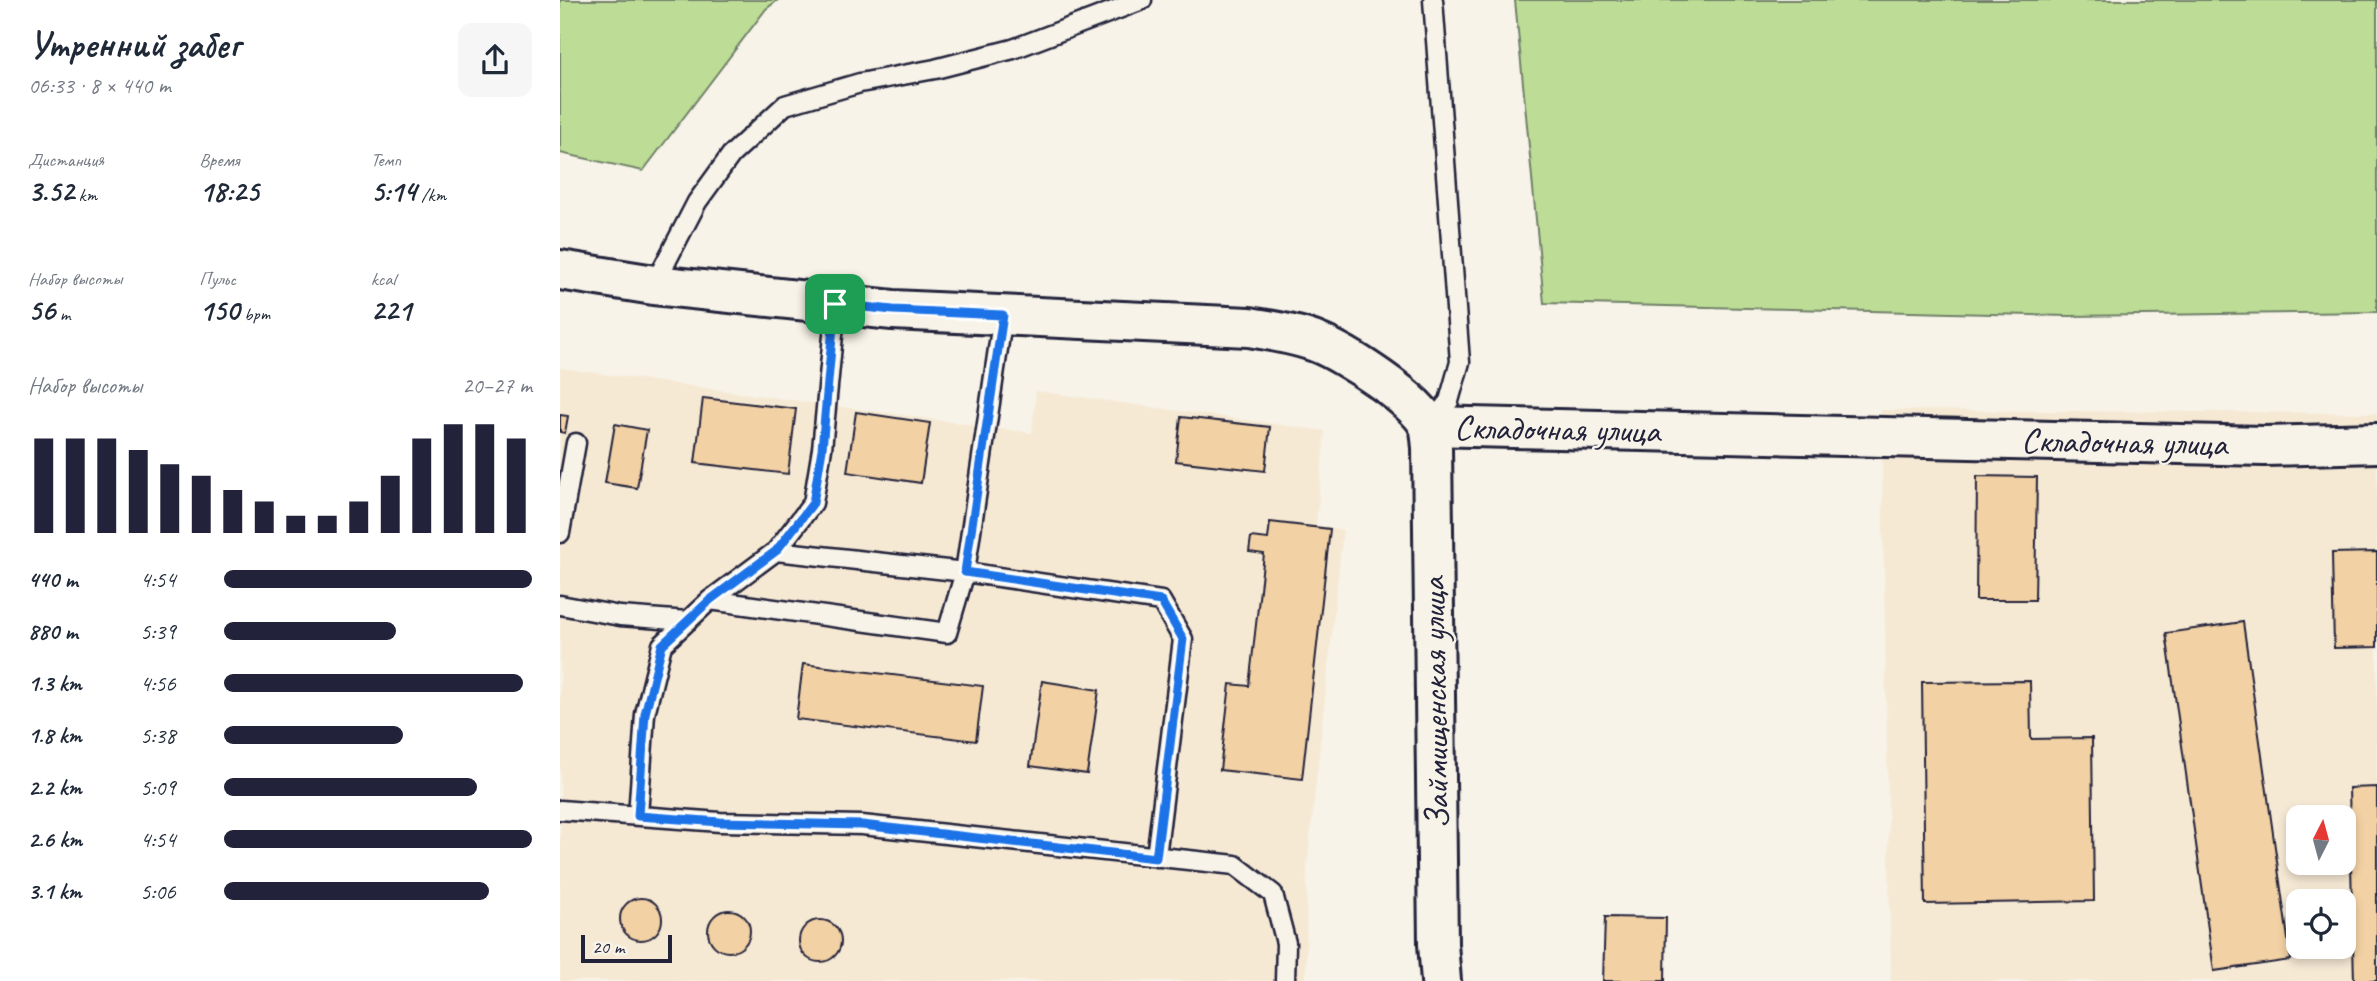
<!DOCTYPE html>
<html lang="ru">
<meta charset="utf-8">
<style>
:root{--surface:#fff;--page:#f6f6f7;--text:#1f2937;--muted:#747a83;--accent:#22223b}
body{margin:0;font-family:Caveat,sans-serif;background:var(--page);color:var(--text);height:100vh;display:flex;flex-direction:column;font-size:26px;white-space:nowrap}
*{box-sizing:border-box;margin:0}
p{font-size:23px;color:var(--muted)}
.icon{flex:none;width:38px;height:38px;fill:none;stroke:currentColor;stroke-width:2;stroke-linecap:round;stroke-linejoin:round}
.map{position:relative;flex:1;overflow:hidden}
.panel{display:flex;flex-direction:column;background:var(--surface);width:560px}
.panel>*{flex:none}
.needle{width:46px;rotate:6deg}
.tools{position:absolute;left:1726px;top:805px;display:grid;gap:14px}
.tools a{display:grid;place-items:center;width:70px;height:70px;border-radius:14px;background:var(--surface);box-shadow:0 4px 10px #0003;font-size:35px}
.scale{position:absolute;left:21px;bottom:18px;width:91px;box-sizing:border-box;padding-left:7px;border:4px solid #22223b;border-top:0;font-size:19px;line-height:24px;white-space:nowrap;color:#22223b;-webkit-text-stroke:5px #f7f3e8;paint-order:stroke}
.pin{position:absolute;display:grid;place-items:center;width:60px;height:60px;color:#fff;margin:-30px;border-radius:14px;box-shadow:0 4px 10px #0006}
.round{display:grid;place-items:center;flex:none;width:74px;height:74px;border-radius:14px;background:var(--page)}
.headline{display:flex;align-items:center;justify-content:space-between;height:119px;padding:0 28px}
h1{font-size:38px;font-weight:700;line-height:52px}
.metrics{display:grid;grid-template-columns:repeat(3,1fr);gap:10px;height:119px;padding:7px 28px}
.metrics div{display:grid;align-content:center}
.metrics b{font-size:30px;font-weight:700}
.metrics small{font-size:19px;font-weight:400}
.metrics p{font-size:19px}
.chart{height:196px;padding:14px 28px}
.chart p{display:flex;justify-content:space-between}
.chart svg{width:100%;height:126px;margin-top:7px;stroke:var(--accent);stroke-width:6}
ul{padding:0 28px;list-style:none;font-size:23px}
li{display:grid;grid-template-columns:112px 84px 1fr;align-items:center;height:52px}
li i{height:18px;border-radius:9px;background:var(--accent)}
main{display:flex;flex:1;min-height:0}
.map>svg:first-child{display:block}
.built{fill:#f6e9d4;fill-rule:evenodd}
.green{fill:#bddd96;stroke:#708068;stroke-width:2}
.building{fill:#f2d1a4;stroke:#22223b;stroke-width:2}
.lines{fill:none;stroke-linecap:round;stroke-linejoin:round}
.service-casing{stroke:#22223b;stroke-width:23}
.secondary-casing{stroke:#22223b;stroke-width:44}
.primary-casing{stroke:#22223b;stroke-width:44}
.service{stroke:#f7f3e8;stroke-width:18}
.secondary{stroke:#f7f3e8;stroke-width:38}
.primary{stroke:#f7f3e8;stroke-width:38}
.route-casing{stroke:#fff;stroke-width:14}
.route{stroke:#1a73e8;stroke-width:9}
.labels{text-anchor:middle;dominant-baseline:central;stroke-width:5;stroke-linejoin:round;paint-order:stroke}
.street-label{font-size:35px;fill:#22223b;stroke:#f7f3e8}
</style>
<main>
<section class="panel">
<div class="headline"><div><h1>Утренний забег</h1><p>06:33 · 8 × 440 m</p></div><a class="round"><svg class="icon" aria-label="share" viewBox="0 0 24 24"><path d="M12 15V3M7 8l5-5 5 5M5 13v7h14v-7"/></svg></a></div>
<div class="metrics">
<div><p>Дистанция</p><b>3.52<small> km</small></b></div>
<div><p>Время</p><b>18:25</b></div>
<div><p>Темп</p><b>5:14<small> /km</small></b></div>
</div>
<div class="metrics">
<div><p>Набор высоты</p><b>56<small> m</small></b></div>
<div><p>Пульс</p><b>150<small> bpm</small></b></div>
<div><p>kcal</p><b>221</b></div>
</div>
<div class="chart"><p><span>Набор высоты</span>20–27 m</p>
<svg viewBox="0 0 160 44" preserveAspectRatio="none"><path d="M5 44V11M15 44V11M25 44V11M35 44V15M45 44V20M55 44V24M65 44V29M75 44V33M85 44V38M95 44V38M105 44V33M115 44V24M125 44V11M135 44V6M145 44V6M155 44V11"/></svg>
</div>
<ul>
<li><b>440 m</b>4:54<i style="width:100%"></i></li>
<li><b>880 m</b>5:39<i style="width:56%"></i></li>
<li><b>1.3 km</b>4:56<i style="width:97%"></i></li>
<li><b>1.8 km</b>5:38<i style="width:58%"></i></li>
<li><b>2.2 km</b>5:09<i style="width:82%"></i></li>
<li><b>2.6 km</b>4:54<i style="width:100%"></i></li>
<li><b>3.1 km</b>5:06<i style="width:86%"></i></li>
</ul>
</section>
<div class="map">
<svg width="1817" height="981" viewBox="0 0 1817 981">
<rect width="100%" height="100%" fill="#f7f3e8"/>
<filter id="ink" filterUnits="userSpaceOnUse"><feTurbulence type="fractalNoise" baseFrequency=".0143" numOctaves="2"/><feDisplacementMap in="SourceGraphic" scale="14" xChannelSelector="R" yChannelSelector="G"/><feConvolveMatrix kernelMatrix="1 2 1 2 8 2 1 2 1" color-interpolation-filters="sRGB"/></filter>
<g filter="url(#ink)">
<path class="built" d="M0,368L472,433L476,391L765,431L756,525L783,530L747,867L746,981H0Z
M1321,410L1817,413V981H1331ZM1738,817H1783V863H1738ZM1738,901H1783V947H1738Z"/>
<path class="green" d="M0,0H218L206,9L83,171L0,153Z
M955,0H1817V312L1509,316L984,303Z"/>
<path class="building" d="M143,398L236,409L228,474L135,463Z
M296,412L370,423L361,483L287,472Z
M0,415L8,416L5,433L0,432Z
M621,417L710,427L705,471L616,461Z
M55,424L87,430L77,488L45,483Z
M1417,476L1477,477L1475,600H1416Z
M710,522L770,529L742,779L660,770L670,684L689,686L704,554L689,552L691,537L708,539Z
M1817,552V647L1774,648L1772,553Z
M1683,622L1731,960L1654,971L1606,633Z
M243,664L423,686L416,741L236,719Z
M482,681L539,690L527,774L470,766Z
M1470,681L1471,739L1532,738L1534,901L1365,904L1362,682Z
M1817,787V981H1794L1789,788Z
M60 919a21 21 0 1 1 42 0a21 21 0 1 1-42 0Z
M148 931a21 21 0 1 1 42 0a21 21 0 1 1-42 0Z
M1045,917L1106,918L1105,981H1043Z
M239 941a21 21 0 1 1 42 0a21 21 0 1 1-42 0Z"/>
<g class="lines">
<g class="service-casing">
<path id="service" d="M94,285L137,202L171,155L225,105L300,83L375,69L453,49L582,0
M870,425L889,401L900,362L873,0
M0,533L16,443
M216,551L405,572L601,601L623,639L596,857
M150,600L387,633L405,572L443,315
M0,605L60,616L128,621
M0,810L160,822L302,825L675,865L713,894L726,943L725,981
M78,816L85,714L102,645L150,600L216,551L253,503L262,449L276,304"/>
</g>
<g class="secondary-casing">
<path id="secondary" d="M869,426L1704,446L1817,443"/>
</g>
<g class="primary-casing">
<path id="primary" d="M0,270L94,285L333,310L689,327C712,331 736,334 758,343C784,353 858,400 869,426C871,432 871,441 872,447L878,944L881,981"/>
</g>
<use href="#service" class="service"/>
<use href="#secondary" class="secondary"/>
<use href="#primary" class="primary"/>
</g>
</g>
<g class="lines" filter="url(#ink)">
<g class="route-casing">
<path id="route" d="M275,304L333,310L443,315L405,572L601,601L623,639L596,858L302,825L160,822L78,816L85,714L102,645L150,600L216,551L253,503L262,449Z"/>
</g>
<use href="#route" class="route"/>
</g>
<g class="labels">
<g class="street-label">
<text transform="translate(997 429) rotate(1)">Складочная улица</text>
<text transform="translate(1564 442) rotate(1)">Складочная улица</text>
<text transform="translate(875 703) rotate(-91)">Займищенская улица</text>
</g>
</g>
</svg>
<div class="tools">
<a><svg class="needle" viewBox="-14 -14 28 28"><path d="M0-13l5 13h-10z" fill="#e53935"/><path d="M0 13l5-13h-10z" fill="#747a83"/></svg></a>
<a><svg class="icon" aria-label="locate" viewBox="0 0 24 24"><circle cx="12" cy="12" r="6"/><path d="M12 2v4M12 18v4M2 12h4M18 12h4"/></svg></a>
</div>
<div class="scale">20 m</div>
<div class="pin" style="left:275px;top:304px;background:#1e9e55"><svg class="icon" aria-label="arrive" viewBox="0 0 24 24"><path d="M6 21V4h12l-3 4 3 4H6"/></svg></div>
</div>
</main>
